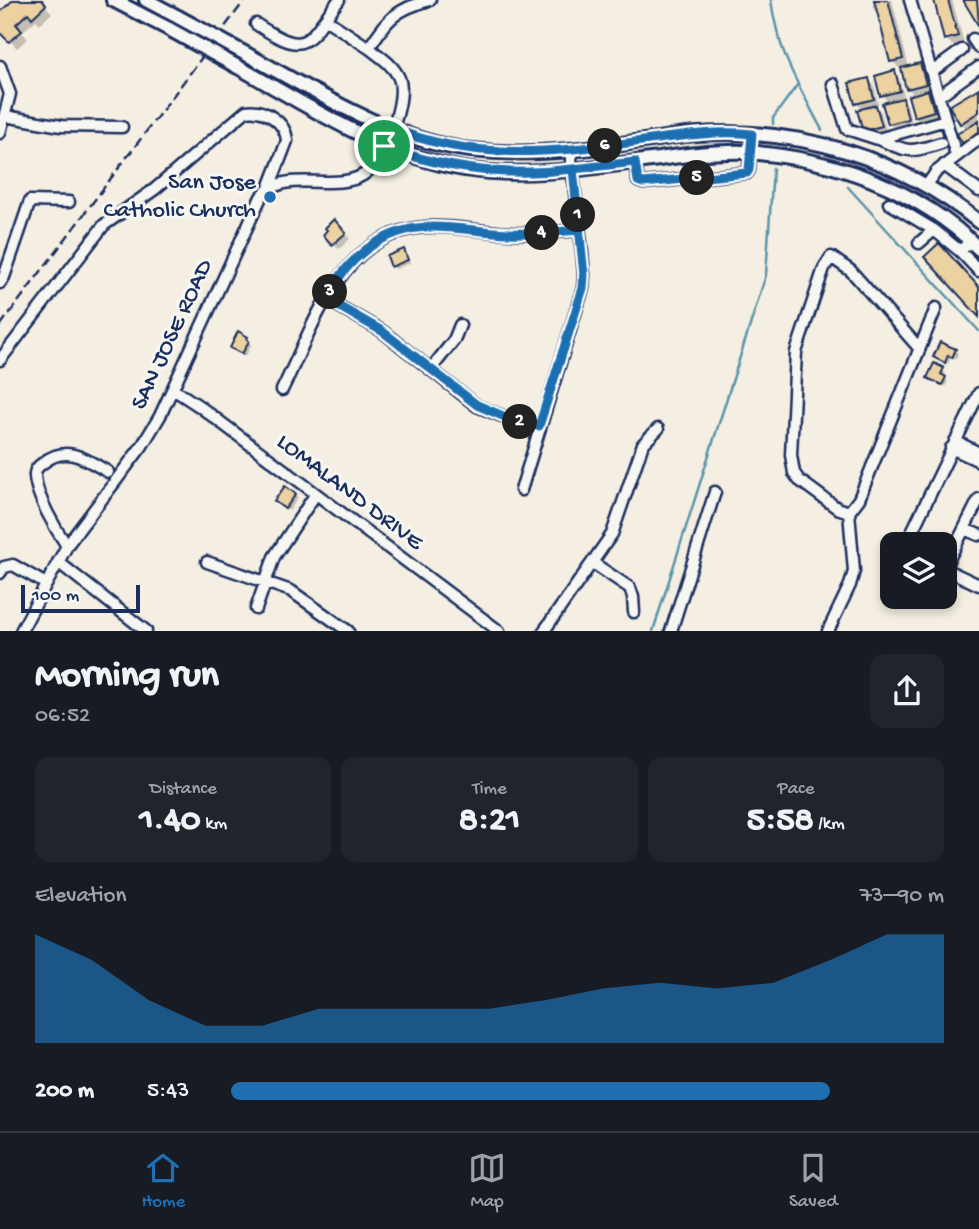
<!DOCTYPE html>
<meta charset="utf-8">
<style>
:root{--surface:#171b24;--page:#20242c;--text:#f1f3f6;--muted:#9ea1a6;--line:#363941;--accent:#1f6fb2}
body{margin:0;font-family:"Gochi Hand",sans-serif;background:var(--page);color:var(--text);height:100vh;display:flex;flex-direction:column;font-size:26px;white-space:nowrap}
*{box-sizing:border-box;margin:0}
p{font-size:23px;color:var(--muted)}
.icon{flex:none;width:38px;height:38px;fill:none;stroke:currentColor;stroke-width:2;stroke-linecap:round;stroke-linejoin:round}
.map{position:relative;height:631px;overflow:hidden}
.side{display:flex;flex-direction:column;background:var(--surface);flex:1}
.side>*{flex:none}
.controls{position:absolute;left:880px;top:532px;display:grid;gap:14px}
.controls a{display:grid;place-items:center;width:77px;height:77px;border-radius:14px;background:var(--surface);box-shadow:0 4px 10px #0003;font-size:35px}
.scale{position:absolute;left:21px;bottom:18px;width:119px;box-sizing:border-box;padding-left:7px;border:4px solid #1b2f5e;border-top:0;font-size:19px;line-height:24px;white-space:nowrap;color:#1b2f5e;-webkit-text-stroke:5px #f6f6f2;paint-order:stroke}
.pin{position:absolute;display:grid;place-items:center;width:60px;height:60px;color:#fff;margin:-30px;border:4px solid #fff;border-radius:50%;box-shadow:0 2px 7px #0007}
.km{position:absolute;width:35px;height:35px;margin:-18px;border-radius:50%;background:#222;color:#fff;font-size:19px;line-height:35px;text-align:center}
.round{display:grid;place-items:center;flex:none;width:74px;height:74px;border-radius:14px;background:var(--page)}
.headline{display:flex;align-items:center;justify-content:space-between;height:119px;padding:0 35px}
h1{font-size:38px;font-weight:800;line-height:52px}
.metrics{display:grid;grid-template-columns:repeat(3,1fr);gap:10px;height:119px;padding:7px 35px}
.metrics div{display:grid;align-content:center;border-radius:14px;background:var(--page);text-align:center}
.metrics b{font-size:35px;font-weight:800}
.metrics small{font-size:19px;font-weight:400}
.metrics p{font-size:19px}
.chart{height:196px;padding:14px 35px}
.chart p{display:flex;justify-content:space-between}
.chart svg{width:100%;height:126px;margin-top:7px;fill:var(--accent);opacity:.7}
ul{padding:0 35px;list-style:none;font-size:23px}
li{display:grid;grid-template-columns:112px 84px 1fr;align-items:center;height:52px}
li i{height:18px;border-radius:9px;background:var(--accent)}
.dock{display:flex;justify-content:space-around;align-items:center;height:98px;border-top:2px solid var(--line);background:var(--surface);font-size:19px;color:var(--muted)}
.dock a{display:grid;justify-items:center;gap:4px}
.dock .selected{color:var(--accent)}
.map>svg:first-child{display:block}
.shadow{fill:#0003}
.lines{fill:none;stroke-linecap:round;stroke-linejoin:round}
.stream{stroke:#5b94ab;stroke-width:2.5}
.building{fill:#ecd1a1;stroke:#1b2f5e;stroke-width:2}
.minor-casing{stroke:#1b2f5e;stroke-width:15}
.major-casing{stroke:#1b2f5e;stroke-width:18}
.minor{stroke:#f6f6f2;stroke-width:10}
.major{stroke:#f6f6f2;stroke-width:12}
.rail{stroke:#1b2f5e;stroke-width:2.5;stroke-dasharray:10 5;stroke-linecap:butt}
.major-bridge-casing{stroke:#1b2f5e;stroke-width:18;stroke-linecap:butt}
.major-bridge{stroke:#f6f6f2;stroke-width:12}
.route-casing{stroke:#fff;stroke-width:14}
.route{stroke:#1f6fb2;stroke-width:9}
.poi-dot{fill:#1f6fb2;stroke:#f6f6f2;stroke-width:2.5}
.labels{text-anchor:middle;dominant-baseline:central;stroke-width:6;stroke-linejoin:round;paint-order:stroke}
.poi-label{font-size:24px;fill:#1b2f5e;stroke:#f6f6f2;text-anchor:end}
.street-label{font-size:24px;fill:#1b2f5e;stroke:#f6f6f2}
</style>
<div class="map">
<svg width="979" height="631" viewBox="0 0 979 631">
<rect width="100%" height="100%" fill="#f4efe2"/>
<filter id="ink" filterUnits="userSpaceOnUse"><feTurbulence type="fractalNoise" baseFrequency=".0143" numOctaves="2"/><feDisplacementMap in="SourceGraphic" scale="14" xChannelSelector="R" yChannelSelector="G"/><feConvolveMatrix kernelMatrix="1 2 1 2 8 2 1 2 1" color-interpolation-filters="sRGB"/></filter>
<g filter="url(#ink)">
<path class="shadow" d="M16,0H40L52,13L40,24L36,20L22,32L28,39L17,48L0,30V15Z
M876,0H892L909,68L920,65L925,70L930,89L925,90L933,98L938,116L921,121L915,116V96L908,88L902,67L899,68L892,61Z
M936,0H952L964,43L953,46L946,39Z
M894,72L899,78L904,96L900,97L907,105L912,124L894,128L889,123V103L882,95Z
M868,80L874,85L878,104L874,105L881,112L886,131L870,135L864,130V110L856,103Z
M979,90V142L970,148L965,142L968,129L961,123Z
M334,222L350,239L339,249L325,235Z
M403,251L410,263L396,269L392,266Z
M247,338L251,345L246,356L235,350Z
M955,351L958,354L956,359L951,357L948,364L935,357Z
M935,366L946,373L944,378L948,381L945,387L929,378Z
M295,495L298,498L289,511L279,504Z"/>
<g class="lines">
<path class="stream" d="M771,0C778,53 798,84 822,130
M773,124V118L798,84
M848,187L979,331
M653,631L766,275L773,168"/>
</g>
<path class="building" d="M13,0H42L46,5L32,18L28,13L16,24L22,31L9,42L0,33V12Z
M874,0H888L903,59L890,62Z
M934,0H948L958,36L944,40Z
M963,0H977L979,24L978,25Z
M920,63L926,84L906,89L901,68Z
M895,70L900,91L880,96L875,76Z
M869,78L874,99L855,104L849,83Z
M979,88V112L960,124L949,106Z
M928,90L934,111L914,117L908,96Z
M903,98L908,119L888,124L882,103Z
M876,105L882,126L863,131L857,110Z
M979,120V133L963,144L957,134Z
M334,219L346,233L332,245L323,235L327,230L325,228Z
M939,243L979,287V317L924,257Z
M404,249L408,260L391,267L387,256Z
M238,331L248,337L247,339L249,341L242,354L230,348Z
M940,342L956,349L952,358L948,355L945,363L933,357Z
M934,363L944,368L941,374L946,377L942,385L927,378Z
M285,486L296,494L285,509L274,501Z"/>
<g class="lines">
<g class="minor-casing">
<path id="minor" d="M910,0L956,155
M325,19L369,48
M256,24C308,58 306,43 339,0
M973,39L979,48
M0,66L10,94L0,133
M932,72L962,50
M833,84L847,129L878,139L946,120
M939,96L979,67
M5,116L61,126L122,127
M879,139C909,153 910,153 941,143
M635,162L638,181L643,183L747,173L749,170L750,153
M944,165L979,191
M927,185L936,172L979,139
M889,203L934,230
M919,243L934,230L960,251L971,241
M960,251L979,271
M0,283L4,277L30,201L69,202
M326,299L382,331L477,406L517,422L539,426
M0,360L104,225L155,189L246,111C264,108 286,122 287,141L269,188
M431,369L454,340L460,325
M173,389L199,406L499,631
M282,390C314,326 340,233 425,227C453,225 482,232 510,233C533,234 556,232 579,230
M955,441L979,453
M951,448L979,461
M521,490L583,288L584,275L582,252L570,150
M849,512L837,508L799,480L794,473L791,455L796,352L824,268L831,257L851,271L919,348
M964,529L979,535
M906,544L979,393
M67,546C56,530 36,496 35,476C34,471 38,466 43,463C66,444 86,459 108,472
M58,562L146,631
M207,562L291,591L348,631
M593,563L630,588L633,597L634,612
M945,567L979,499
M945,569L979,585
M0,573L4,567L13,565L46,584
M256,609L274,557L315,495
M21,631L68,544L142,446L160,416L261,197C284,167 333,193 363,175C383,163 408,100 399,78C393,64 380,57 369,48C387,19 396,9 430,0
M544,631L612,534L643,444L658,429
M671,631L715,492
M828,631L850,585L854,571L849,512L859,499L936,308"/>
</g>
<g class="major-casing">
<path id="major" d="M113,0L169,29
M146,0L178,17
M248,55C316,92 393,141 471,150C526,156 580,150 635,142C656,140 677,135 698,134C799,127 900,158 979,222
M238,67C310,107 381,155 464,169C529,179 594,167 659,159C686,155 716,151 744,152C829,157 918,188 979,249"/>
</g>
<use href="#minor" class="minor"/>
<use href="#major" class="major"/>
<path class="rail" d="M0,326L245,0"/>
<g class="major-bridge-casing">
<path id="major-bridge" d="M178,17L248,55
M169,29L238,67"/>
</g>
<use href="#major-bridge" class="major-bridge"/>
</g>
</g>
<g class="lines" filter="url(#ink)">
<g class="route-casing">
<path id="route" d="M384,146C445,170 509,177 573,169L584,275L583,288L539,426L517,422L477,405L382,331L326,299C346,260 381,229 427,227C454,226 481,232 508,233C532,234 555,232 579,230L573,169L635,162L638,181L643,183L747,173L749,170L752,134C713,130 673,137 635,142C553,153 470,161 392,128L384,146"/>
</g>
<use href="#route" class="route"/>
</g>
<circle class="poi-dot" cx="270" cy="197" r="7"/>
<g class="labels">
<g class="poi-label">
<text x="256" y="183">San Jose<tspan x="256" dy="28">Catholic Church</tspan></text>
</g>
<g class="street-label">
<text transform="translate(173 335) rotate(-65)">SAN JOSE ROAD</text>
<text transform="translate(349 493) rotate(37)">LOMALAND DRIVE</text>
</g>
</g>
</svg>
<div class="controls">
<a><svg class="icon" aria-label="layers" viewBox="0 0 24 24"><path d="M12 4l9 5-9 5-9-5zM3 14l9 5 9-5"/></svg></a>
</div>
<div class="scale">100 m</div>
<div class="pin" style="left:384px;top:146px;background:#1e9e55"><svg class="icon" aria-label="arrive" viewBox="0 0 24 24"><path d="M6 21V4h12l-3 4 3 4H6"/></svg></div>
<b class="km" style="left:578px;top:215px">1</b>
<b class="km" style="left:520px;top:422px">2</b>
<b class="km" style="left:330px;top:292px">3</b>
<b class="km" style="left:542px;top:233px">4</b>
<b class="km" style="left:697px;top:178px">5</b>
<b class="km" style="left:605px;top:146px">6</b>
</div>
<section class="side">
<div class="headline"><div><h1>Morning run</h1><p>06:52</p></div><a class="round"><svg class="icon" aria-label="share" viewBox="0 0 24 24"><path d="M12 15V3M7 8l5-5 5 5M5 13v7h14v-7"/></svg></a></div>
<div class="metrics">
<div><p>Distance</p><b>1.40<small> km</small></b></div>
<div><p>Time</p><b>8:21</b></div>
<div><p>Pace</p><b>5:58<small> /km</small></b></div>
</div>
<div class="chart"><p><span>Elevation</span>73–90 m</p>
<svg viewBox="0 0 160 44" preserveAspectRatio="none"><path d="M0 44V6L10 15L20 29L30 38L40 38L50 32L60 32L70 32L80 32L90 29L100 25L110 23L120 25L130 23L140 15L150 6L160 6V44z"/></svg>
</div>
<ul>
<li><b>200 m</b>5:43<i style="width:84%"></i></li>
</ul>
</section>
<nav class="dock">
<a class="selected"><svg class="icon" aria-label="home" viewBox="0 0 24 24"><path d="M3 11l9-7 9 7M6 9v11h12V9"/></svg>Home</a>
<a><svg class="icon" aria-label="map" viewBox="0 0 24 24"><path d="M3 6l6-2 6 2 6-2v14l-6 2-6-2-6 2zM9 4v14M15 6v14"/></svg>Map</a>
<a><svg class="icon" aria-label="saved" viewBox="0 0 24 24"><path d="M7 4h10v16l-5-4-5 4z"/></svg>Saved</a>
</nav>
